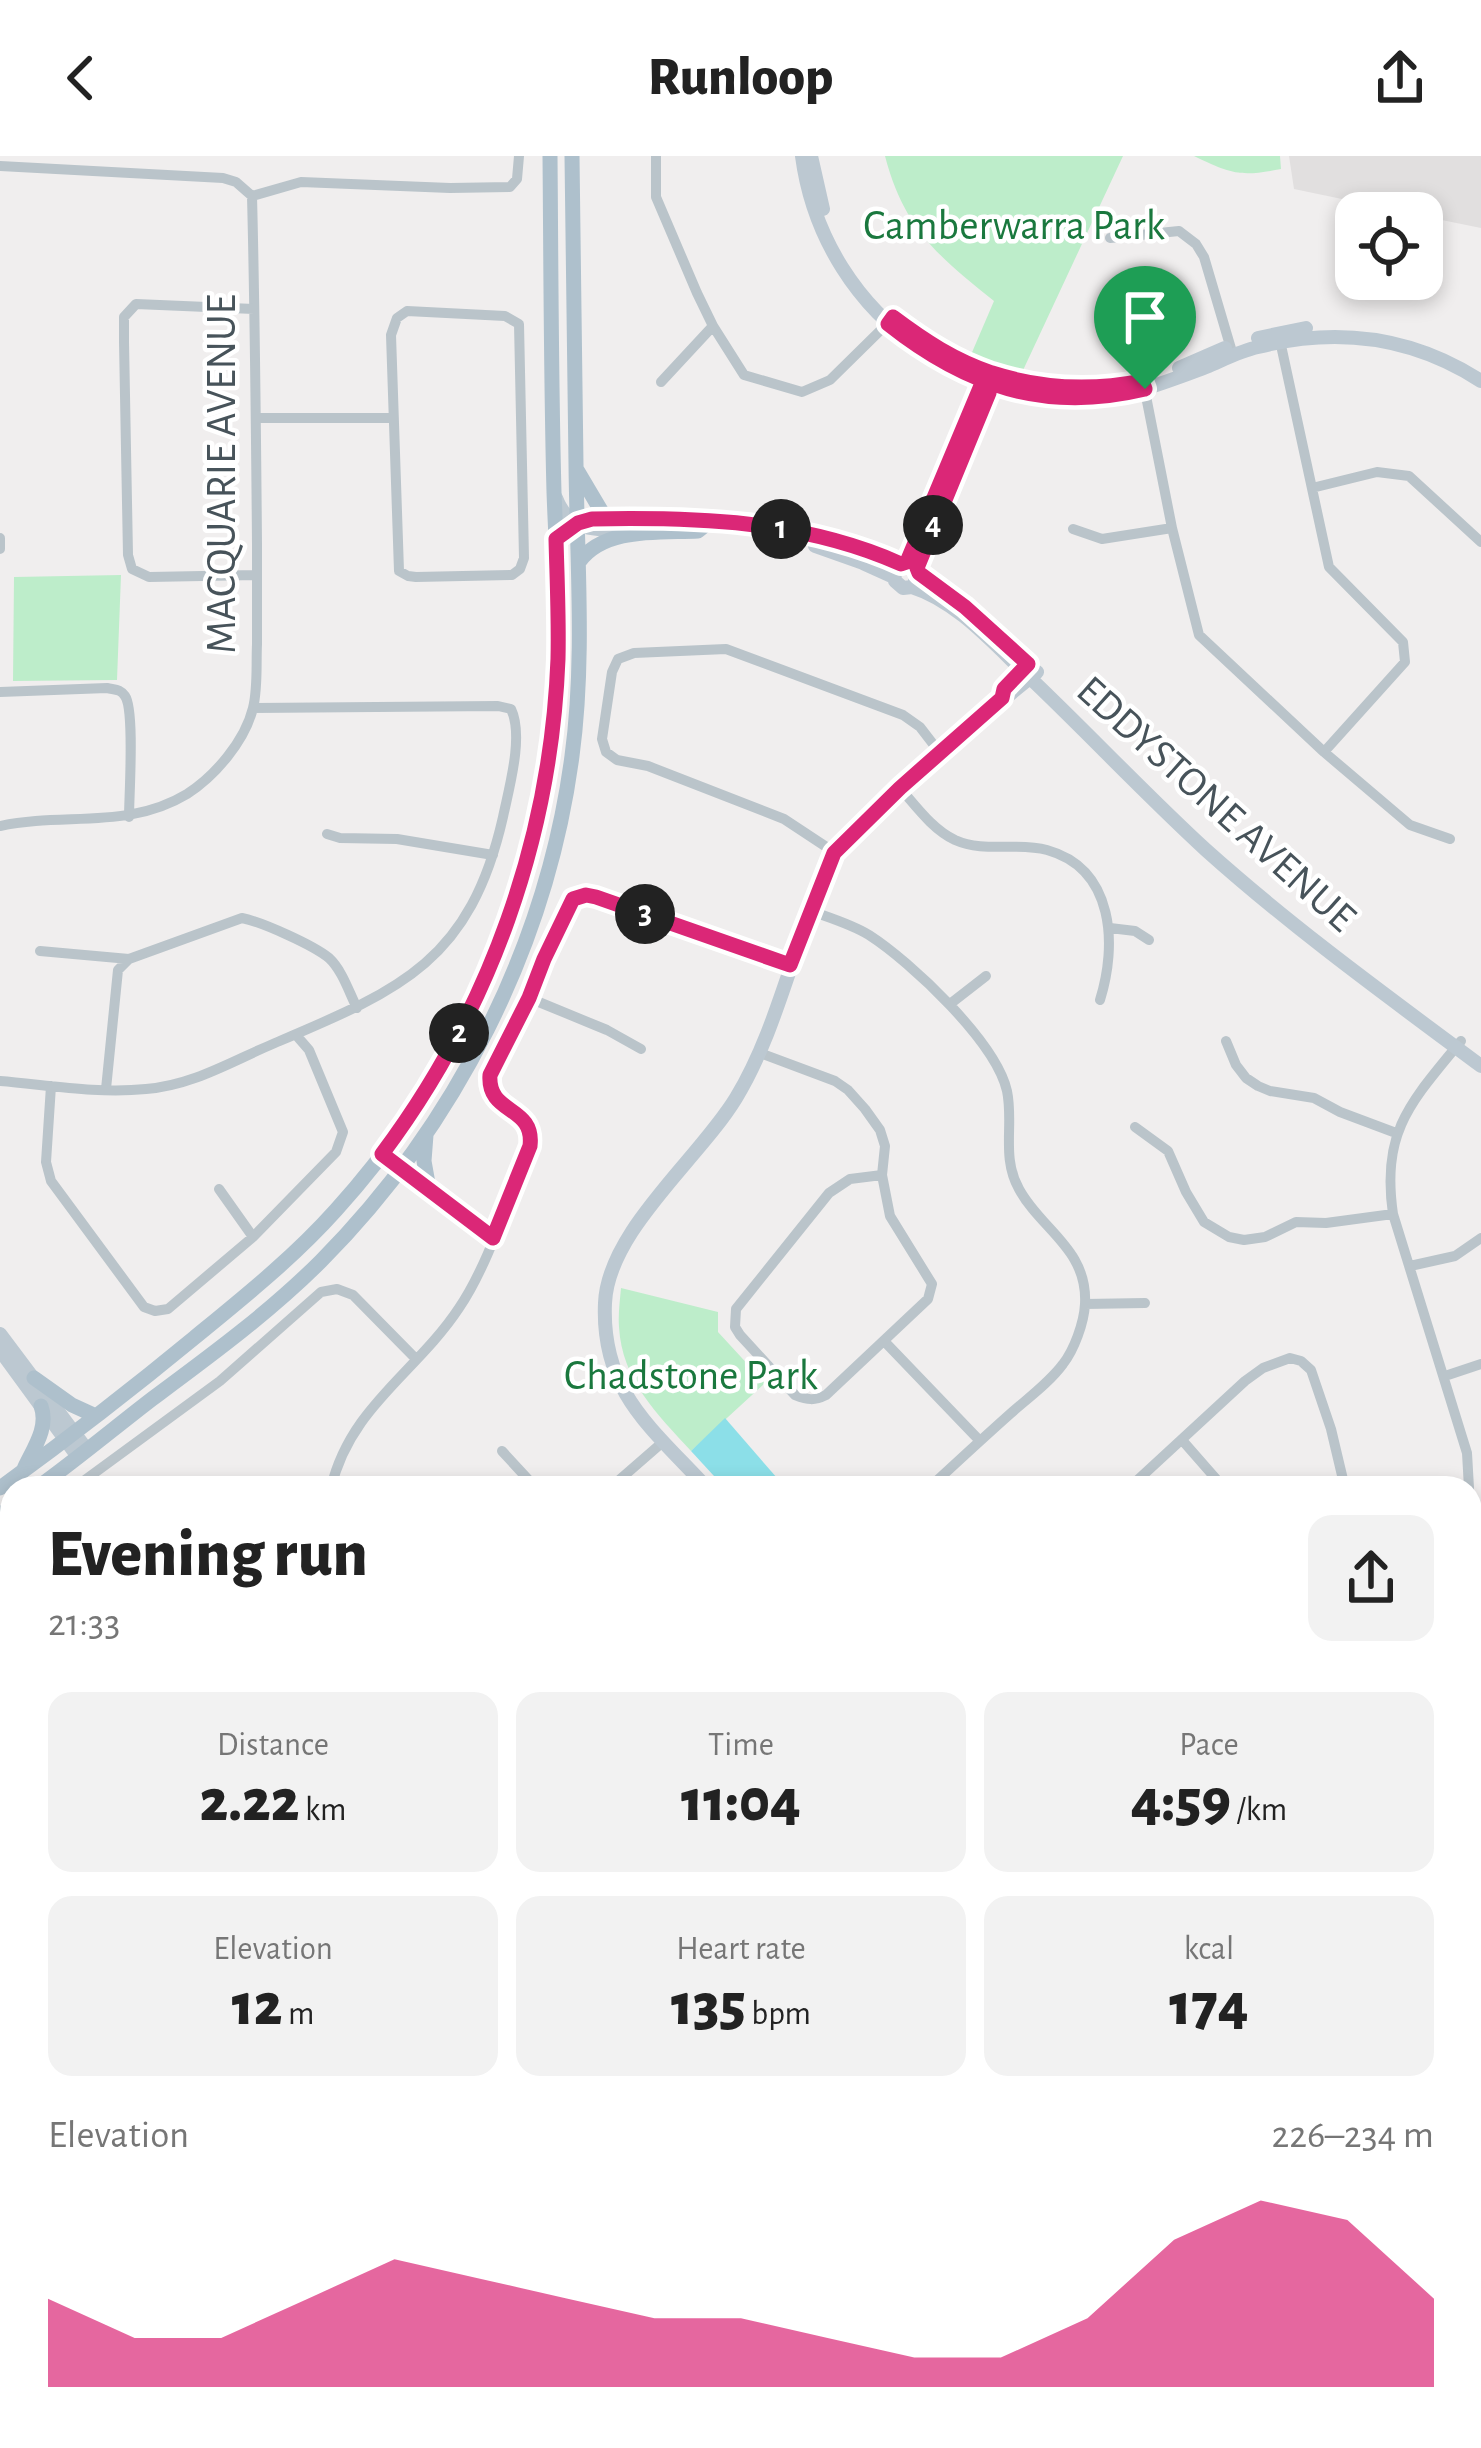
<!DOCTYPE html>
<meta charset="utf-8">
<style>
:root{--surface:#fff;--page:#f2f2f2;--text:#222;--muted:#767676;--accent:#db2777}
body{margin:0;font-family:"Alegreya Sans",sans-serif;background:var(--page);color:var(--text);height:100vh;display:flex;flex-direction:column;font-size:45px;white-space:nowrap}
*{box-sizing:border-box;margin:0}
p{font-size:39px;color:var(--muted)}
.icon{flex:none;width:66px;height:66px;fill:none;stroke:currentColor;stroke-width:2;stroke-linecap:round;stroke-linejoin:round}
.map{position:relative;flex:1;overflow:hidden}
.panel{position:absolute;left:0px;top:1320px;width:1482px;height:972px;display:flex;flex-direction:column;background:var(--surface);border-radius:36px 36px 0 0;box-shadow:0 6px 18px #0003}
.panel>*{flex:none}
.controls{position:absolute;left:1335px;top:36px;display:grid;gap:24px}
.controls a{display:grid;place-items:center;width:108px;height:108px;border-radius:24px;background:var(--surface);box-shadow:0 6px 18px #0003;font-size:60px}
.pin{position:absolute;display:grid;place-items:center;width:102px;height:102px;color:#fff;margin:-123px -51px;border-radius:50% 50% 50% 0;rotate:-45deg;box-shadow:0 0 12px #0007}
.pin .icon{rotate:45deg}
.km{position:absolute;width:60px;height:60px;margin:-30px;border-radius:50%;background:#222;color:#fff;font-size:33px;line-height:60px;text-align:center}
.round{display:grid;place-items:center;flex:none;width:126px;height:126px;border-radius:24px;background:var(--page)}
.overview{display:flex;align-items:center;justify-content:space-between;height:204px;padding:0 48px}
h1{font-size:66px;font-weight:800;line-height:90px}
.stats{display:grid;grid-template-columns:repeat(3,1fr);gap:18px;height:204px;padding:12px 48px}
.stats div{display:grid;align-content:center;border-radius:24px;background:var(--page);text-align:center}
.stats b{font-size:60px;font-weight:800}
.stats small{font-size:33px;font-weight:400}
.stats p{font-size:33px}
.chart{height:336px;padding:24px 48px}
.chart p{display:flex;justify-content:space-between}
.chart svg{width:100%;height:216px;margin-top:12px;fill:var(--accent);opacity:.7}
header{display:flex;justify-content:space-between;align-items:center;height:156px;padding:0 48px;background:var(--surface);font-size:54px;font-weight:800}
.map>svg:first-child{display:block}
.education{fill:#e1dfdf}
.green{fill:#bdedca}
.water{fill:#8cdfe8}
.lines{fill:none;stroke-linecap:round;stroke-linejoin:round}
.street{stroke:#bac4ca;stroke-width:10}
.secondary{stroke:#bcc8d1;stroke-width:14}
.primary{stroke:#aec0cc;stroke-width:15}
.route-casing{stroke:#fff;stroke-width:24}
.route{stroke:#db2777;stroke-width:15}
.labels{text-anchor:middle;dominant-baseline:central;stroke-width:9;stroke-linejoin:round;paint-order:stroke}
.park-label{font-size:42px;fill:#1a783e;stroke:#fff}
.street-label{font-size:42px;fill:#47535a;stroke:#fff}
</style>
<header><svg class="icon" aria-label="back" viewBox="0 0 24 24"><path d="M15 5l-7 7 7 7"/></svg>Runloop<svg class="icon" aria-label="share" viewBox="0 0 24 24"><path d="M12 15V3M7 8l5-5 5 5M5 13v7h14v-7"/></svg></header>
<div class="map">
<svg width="1481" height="2292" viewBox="0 0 1481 2292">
<rect width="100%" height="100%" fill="#f0eeee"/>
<path class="education" d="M1289,0H1481V72L1422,60V57H1409L1294,33Z"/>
<path class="green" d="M885,0H1123L1018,225L999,208H967L994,145C939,101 904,73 885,0Z
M1194,0H1280L1281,13C1239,21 1232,18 1194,0Z
M121,419L117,524L13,525L14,421Z
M621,1132L718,1156V1176L765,1227L691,1295C657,1258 622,1224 619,1171C618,1158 620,1144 621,1132Z
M0,1445L12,1449V2280H690L686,2292H0Z
M1470,1555L1481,1559V1923L1470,1919Z"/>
<path class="water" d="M725,1262L784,1330L782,1332H725L691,1295Z"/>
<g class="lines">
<path class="street" d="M656,0V41L697,137L713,170L744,219L802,236L830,224L891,164
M0,10L223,22L236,26L252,40C255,156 256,272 257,388C257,421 257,455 257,488C256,509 258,532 253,552C245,585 215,620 187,638C128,674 64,656 0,670
M252,40L301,26L450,32L510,31L517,23L519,0
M1110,82L1179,75L1196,88L1204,101L1232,196
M254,153L136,148L124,161V186L128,399L132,413L149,421L257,419
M407,155L505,160L519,168L524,402L520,413L512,419L416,421L408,420L399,415L391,179L397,162Z
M1279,180L1329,411L1403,486L1405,506L1324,596
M1143,225L1172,372L1199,479L1324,596L1410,669L1450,683
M661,226L713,170
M256,262H392
M1312,332L1377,316L1409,320L1481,386
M1073,373L1102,383L1172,372
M0,382V393
M0,536L107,532C116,534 120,533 125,540C135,554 129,640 129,661
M900,632C916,650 932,673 955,684C984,697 1017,686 1047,694C1115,713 1117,790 1100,844
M327,678L340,682L397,683L493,699
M834,696L784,663L648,610L617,604L606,596L602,583L612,516L618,503L634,497L726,493L903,559L920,571L940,597
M811,755C830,762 851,768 869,779C911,806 996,886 1007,935C1014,968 1001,1001 1019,1033C1041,1074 1088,1093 1085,1148C1084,1167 1074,1194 1063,1208C1049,1227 1028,1242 1010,1258C983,1282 956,1307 929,1332
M1110,772L1135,775L1149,784
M40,795L129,803
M529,842L607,874L641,893
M950,848L986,820
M1226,885L1236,909L1246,922L1258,930L1270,935L1314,942L1340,956L1396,977
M1461,885C1411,946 1381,975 1393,1058L1467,1297L1469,1332
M760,897L835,925L848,934L865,953L880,974L885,990L882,1019L890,1060L932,1128L928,1143L826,1239C814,1245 808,1244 795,1239L740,1179L735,1171L736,1153L829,1037L850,1023L882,1019
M0,925C48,929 98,938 146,933C194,929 232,905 275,887C400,834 470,806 503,661C509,632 524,580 511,553L498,550L253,552
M51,930L46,1006L51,1025L144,1151L155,1155L168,1153L253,1081L336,996L343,976L309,894L296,879
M106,933L118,814L129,803L242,762C262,766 313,789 329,802C342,814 349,836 357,852
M1135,971L1168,995L1186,1036L1204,1066L1229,1081L1244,1084L1265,1081L1296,1066L1326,1067L1393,1058
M382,997L493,1081
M219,1033L253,1081
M1410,1110L1455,1100L1481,1082
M1085,1148L1145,1147
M884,1185L980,1285
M1445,1220L1481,1208
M1182,1284L1224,1332
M502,1295L536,1332
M74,1332L220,1225L321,1136L337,1133L353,1139L416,1203
M331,1332C350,1251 416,1217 459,1152C489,1108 509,1040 530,990C535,949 486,959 490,919L529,842L568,748L579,740L596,741L790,809
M610,1332L664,1285
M1129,1332L1245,1225L1263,1212L1290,1202L1301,1205L1311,1214L1331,1273L1345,1332"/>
<path class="secondary" d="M802,0C824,165 983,272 1145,233C1165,226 1186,219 1206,211C1223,204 1240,195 1258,191C1337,171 1413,181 1481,225
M811,0L823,53
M1258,182L1306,172
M948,199C996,225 1052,235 1106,231
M1179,212L1225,192
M556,342C571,381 604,373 639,372
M556,383L578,367L592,363L698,362L753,367L830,385L901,408L912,407L917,412L919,419L912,431L903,432L895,425L894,414L901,408
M815,390L863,407L894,421
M907,406L926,363
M917,412L989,237L992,222
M919,417L986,469
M912,431C957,445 994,488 1028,520C1088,577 1145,638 1206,694C1293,772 1387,840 1481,910
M0,1178L87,1294
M0,1194L78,1301
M707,1332C652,1272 601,1236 605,1147C608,1075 699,1003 736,942C770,886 787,818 810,756C817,737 822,713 834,697C844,683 861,670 873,658C915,618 958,580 1002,542L1009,539L1037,516
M1470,1416L1481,1418"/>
<path class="primary" d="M577,314L606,363
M579,406C604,371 659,377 698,375L703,371
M426,979L424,1005L429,1033
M34,1222L72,1249L96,1260
M24,1313C33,1293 49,1272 41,1250
M0,1332C66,1284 131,1234 194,1182C244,1141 293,1102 336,1054C473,903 545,711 557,509C561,452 556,394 554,336C551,224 551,112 550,0
M37,1332C76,1304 113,1273 152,1243C210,1200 270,1156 321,1105C455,970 547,790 572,600C585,504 577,406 576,309C574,206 574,103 572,0
M0,1359L12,1350"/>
</g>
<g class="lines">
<g class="route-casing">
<path id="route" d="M1145,233C1045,257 966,230 888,168L893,161C925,185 954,204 992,217L983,225L907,406L901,408C803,364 696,361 592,363L578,367L556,383C557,423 559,463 558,503C551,682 490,854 382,998L493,1082L530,990C535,949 487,959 490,919L529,842L544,803L573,743L586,739L596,741L790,809L834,697L900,632L1002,542L1004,533L1028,508L965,451L919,417L917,412L989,237L992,217C1042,233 1091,235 1142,225L1145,233"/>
</g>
<use href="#route" class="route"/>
</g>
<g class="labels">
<g class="park-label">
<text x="1014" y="70">Camberwarra Park</text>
<text x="691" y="1220">Chadstone Park</text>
</g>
<g class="street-label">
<text transform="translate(222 318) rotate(-90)">MACQUARIE AVENUE</text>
<text transform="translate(1216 648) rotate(42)">EDDYSTONE AVENUE</text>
</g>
</g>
</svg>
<div class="controls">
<a><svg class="icon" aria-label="locate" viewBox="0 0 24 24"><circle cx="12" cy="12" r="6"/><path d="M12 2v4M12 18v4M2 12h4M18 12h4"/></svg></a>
</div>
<div class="pin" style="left:1145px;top:233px;background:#1e9e55"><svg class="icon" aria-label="arrive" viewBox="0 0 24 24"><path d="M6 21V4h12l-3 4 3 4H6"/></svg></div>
<b class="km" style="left:781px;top:373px">1</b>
<b class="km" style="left:459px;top:877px">2</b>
<b class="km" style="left:645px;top:758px">3</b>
<b class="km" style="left:933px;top:369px">4</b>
<section class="panel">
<div class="overview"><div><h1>Evening run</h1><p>21:33</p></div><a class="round"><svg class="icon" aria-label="share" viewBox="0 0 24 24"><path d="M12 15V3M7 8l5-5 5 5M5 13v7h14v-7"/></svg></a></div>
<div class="stats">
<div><p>Distance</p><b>2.22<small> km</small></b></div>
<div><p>Time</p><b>11:04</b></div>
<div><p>Pace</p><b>4:59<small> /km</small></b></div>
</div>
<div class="stats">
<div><p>Elevation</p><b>12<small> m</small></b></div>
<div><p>Heart rate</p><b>135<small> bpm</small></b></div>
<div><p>kcal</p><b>174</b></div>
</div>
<div class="chart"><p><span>Elevation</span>226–234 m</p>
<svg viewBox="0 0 160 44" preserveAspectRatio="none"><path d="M0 44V26L10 34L20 34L30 26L40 18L50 22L60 26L70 30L80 30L90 34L100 38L110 38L120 30L130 14L140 6L150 10L160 26V44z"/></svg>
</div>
</section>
</div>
